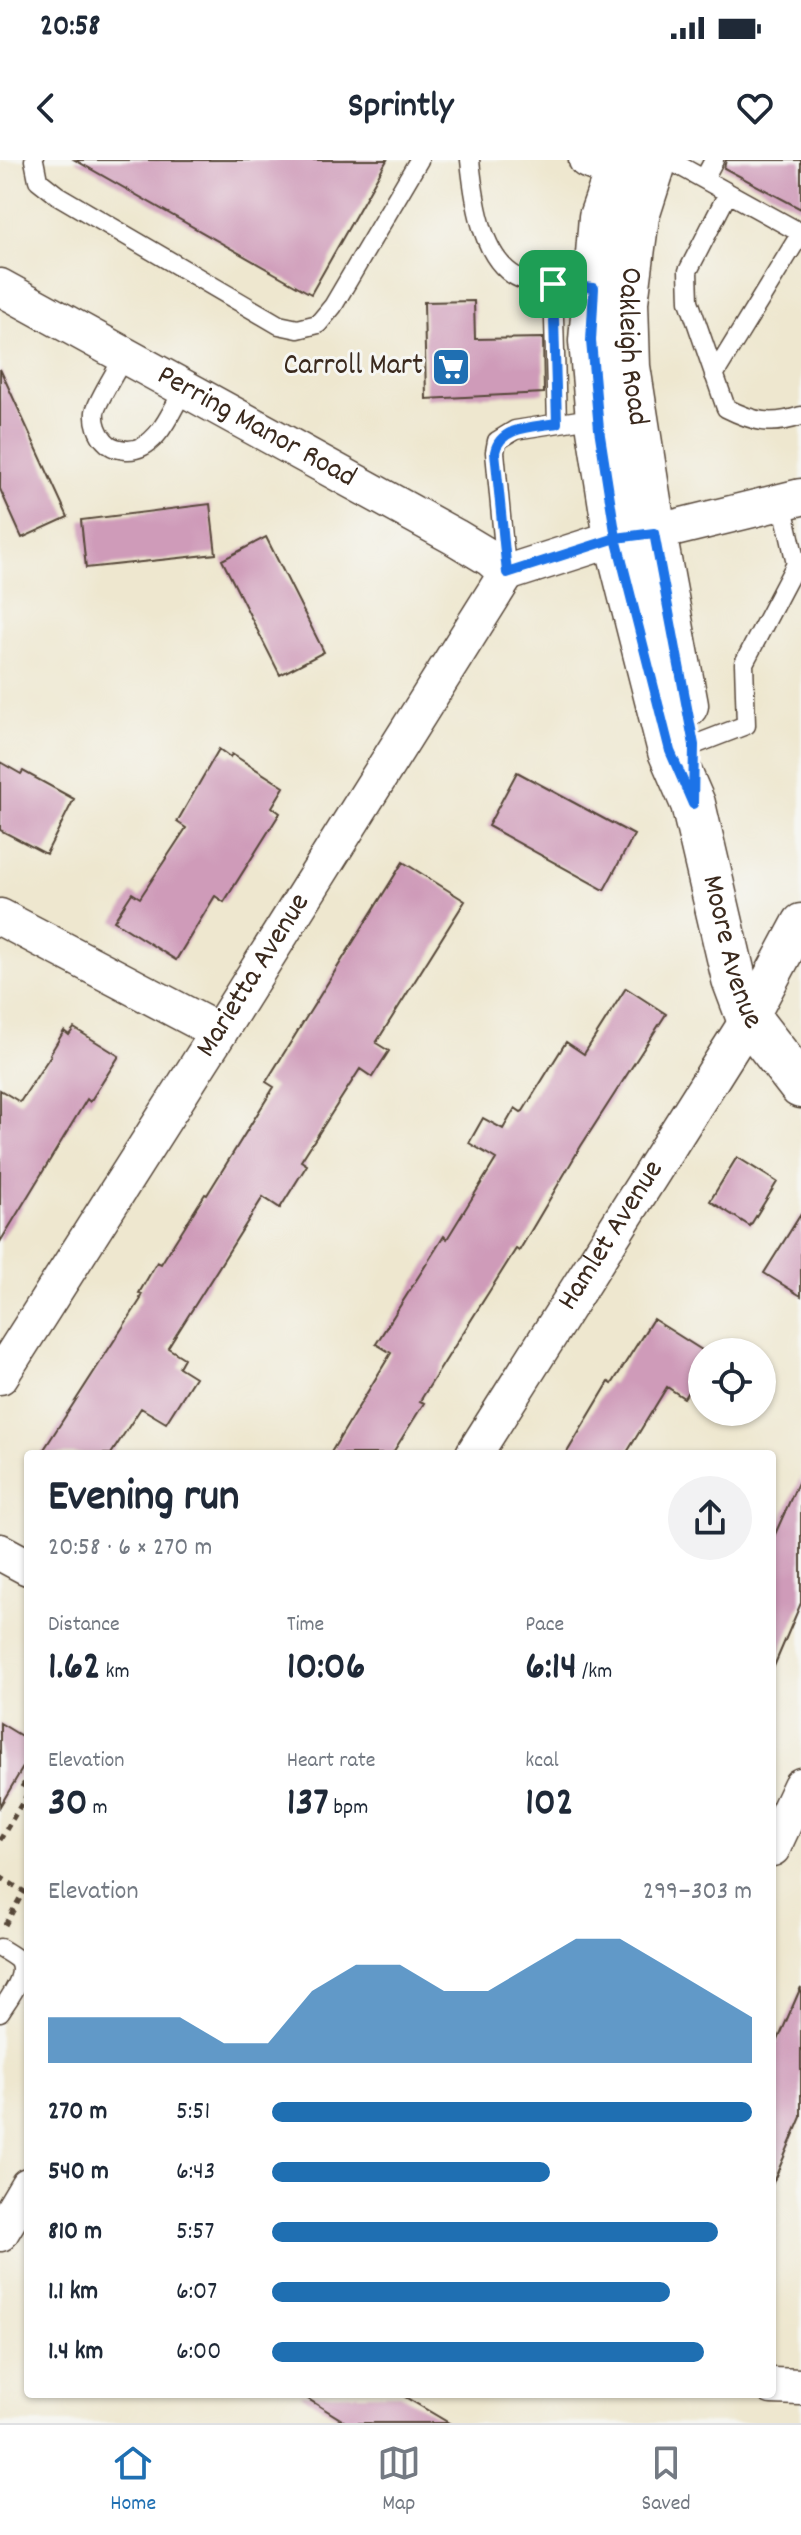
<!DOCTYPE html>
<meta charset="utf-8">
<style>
:root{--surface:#fff;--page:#f2f2f3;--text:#1f2937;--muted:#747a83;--line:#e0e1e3;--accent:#1f6fb2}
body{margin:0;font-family:Dekko,sans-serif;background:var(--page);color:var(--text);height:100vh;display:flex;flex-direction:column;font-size:30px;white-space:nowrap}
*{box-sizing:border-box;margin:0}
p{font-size:26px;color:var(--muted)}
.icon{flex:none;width:44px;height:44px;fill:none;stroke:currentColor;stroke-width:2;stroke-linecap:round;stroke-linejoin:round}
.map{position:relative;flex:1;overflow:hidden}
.sheet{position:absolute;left:24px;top:1290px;width:752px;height:948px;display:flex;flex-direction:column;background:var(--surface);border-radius:8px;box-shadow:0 2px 6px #0004}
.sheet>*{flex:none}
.fabs{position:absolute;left:688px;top:1178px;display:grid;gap:16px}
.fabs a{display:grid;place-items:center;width:88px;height:88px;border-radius:50%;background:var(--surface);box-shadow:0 2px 6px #0004;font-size:40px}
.pin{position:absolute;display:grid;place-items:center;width:68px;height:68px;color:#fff;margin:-34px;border-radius:16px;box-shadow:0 4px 12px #0006}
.round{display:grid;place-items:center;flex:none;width:84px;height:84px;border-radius:42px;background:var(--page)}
.overview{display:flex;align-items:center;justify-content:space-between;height:136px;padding:0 24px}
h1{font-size:44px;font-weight:700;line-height:60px}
.metrics{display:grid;grid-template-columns:repeat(3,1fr);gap:12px;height:136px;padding:8px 24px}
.metrics div{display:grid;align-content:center}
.metrics b{font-size:40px;font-weight:700}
.metrics small{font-size:22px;font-weight:400}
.metrics p{font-size:22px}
.chart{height:224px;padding:16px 24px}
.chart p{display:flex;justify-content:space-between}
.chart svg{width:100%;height:144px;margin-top:8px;fill:var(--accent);opacity:.7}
ul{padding:0 24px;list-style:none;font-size:26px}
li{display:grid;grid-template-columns:128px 96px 1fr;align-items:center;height:60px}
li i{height:20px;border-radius:10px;background:var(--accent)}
.status{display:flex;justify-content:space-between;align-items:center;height:56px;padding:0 40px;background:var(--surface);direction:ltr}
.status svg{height:22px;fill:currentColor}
header{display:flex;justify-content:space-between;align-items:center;height:104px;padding:0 24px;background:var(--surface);font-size:36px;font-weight:700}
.tabs{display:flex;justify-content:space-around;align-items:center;height:112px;border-top:2px solid var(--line);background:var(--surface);font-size:22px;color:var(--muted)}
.tabs a{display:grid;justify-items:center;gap:4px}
.tabs .current{color:var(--accent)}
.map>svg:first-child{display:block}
.building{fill:#cf9bb9}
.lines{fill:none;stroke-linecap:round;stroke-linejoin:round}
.service-casing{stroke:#564639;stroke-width:21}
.minor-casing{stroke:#564639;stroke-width:39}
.tertiary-casing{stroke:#564639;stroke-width:47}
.path{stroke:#564639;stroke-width:5;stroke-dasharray:6 6;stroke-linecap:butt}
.service{stroke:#fff;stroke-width:18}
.minor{stroke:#fff;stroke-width:36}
.tertiary{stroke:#fff;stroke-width:44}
.route-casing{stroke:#fff;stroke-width:16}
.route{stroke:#1a73e8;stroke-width:10}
.labels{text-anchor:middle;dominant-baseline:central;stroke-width:6;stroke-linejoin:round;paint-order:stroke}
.street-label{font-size:30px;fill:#3b2a1e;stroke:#f6f6f2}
.poi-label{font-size:30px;fill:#3b2a1e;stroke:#f6f6f2;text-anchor:end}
</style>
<div class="status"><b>20:58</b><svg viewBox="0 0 49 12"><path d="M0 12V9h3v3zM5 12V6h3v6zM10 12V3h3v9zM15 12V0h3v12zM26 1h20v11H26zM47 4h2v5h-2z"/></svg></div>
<header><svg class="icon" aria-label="back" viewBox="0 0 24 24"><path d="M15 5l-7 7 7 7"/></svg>Sprintly<svg class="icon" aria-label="heart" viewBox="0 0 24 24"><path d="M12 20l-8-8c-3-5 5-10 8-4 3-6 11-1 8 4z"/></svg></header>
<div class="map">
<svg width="801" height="2263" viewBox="0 0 801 2263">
<rect width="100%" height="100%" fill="#f6f6f2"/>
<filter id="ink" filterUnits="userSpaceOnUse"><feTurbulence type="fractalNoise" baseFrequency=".0125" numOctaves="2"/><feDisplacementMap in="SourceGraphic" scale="16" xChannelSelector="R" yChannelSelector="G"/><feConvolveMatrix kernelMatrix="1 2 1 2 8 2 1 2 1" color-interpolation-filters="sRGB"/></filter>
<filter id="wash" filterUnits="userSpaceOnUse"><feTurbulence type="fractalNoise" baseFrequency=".006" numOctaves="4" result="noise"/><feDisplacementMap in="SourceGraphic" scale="32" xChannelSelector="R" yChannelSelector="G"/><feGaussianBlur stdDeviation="1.8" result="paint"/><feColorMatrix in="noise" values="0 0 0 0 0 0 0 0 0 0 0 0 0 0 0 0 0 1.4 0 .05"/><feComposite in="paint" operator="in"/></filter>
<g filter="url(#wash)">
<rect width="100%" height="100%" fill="#eee7cf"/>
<g id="blocks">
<path class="building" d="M75,0H387L311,134Z
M726,0H801V49L724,8Z
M474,141L475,179L543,178L544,233L426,239L424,142Z
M0,209L68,357L22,378L0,329Z
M210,344L216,394L86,408L81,360Z
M266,377L324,492L280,515L222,400Z
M219,589L230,597L232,594L284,627L272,647L280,653L224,742L215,736L176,800L114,761L132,733L140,738L186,668L177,662Z
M0,602L21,614L23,611L74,639L46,694L0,670Z
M517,612L634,675L604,730L488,666Z
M403,702L465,741L376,883L389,891L372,917L360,909L301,1001L307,1005L280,1048L263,1037L168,1188L184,1198L179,1207L195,1217L166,1263L141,1248L111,1294H41L141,1139L140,1138L142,1134L139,1133L157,1102L161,1104L205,1034L207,1035L274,927L266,922Z
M626,828L666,854L581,986L519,1091L516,1089L420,1241L424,1243L392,1294H330L391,1193L376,1184L444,1076L447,1079L496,999L469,983L483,958L503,969L515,948L521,952L523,951L566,882L584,894Z
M74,868L119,896L90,942L87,939L0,1082V930L20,942L51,895L50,894L64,871L69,875Z
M737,997L777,1022L750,1066L710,1041Z
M801,1054V1136L764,1113Z
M653,1159L705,1192H702V1209L684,1238L667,1227L626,1294H566L609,1222L612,1224Z
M801,1316V1443L772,1511V1381Z
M0,1563L28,1580V1599L0,1646Z
M801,1827V1957L772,2025V1894Z
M300,2234H400L449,2263H347Z"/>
</g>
</g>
<g filter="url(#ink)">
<use href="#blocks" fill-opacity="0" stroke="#564639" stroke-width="2"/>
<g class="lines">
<g class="service-casing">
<path id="service" d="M34,0L38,20L57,35L279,165L298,169L318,164L333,146L419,0
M470,0C474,39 482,109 527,121C546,127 574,126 594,128
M669,0L801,73
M704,19L714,0
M728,33L688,111L689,141L726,248C754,262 771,266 801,256
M553,124L557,263
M124,196C118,209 98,239 95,252C94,262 98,274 105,281C111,288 118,289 127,290C157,291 171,251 184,229
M714,215L801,73
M506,410L495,292L497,281L515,270L598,257
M694,585L746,565L744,503L796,404L782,342
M0,1788C5,1791 12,1795 17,1799C30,1813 8,1839 0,1852"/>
</g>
<g class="minor-casing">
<g id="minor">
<path d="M587,0L641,21"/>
<path id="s1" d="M0,127L455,377L490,398L507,413"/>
<path d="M507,413L616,378L654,373L801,337"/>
<path d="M0,757L219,872"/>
<path id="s2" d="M0,1216L219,872L507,413"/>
<path id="s3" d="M474,1294L749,859L801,762"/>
<path d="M0,1392L28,1407"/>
<path d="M772,1688L801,1626"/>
<path d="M0,2073L28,2026"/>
<path d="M772,2226L801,2227"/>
</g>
</g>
<g class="tertiary-casing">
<g id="tertiary">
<path id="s4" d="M621,0L601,57L591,181L599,269L616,378L670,591L693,644L734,819L749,859L801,926"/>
<path id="s5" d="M655,0L637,56L626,142L628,207L654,373L686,545"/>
</g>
</g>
<path class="path" d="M21,1624L28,1628
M0,1680L28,1633
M0,1717L28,1734
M5,1765L24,1731"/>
<use href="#service" class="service"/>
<use href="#minor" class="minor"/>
<use href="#tertiary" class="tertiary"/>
</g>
</g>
<g class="lines" filter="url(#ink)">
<g class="route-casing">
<path id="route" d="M553,124L557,263C535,267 500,266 495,292L507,413L616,378L654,373L694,585L693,644L670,591L616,378L599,269L591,181L594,128L553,124"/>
</g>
<use href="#route" class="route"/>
</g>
<defs>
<g id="supermarket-square" transform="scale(2)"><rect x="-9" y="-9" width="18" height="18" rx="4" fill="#1f6fb2" stroke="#f6f6f2"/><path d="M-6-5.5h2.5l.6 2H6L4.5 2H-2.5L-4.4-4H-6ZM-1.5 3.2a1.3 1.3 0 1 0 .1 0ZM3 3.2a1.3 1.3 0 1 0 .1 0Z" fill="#fff"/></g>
</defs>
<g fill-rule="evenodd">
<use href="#supermarket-square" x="451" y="207"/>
</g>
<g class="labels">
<g class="street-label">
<text stroke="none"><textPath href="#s5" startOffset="190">Oakleigh Road</textPath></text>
<text stroke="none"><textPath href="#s1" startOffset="292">Perring Manor Road</textPath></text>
<text stroke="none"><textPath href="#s4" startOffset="814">Moore Avenue</textPath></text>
<text stroke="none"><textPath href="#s2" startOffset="474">Marietta Avenue</textPath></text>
<text stroke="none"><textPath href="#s3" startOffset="258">Hamlet Avenue</textPath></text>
</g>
<g class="poi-label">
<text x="423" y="207">Carroll Mart</text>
</g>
</g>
</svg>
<div class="fabs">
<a><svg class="icon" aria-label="locate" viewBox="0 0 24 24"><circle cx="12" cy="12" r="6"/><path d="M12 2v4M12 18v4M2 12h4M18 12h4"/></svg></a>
</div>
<div class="pin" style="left:553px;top:124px;background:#1e9e55"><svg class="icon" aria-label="arrive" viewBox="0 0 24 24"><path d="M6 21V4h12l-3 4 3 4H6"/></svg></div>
<section class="sheet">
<div class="overview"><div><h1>Evening run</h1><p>20:58 · 6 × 270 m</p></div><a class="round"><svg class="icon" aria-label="share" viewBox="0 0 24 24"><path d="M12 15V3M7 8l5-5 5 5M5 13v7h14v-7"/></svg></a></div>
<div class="metrics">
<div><p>Distance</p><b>1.62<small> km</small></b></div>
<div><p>Time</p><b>10:06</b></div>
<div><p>Pace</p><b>6:14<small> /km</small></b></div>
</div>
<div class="metrics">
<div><p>Elevation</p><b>30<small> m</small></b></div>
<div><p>Heart rate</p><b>137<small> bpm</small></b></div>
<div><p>kcal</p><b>102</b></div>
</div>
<div class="chart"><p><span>Elevation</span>299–303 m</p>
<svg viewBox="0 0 160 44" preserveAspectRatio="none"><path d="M0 44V30L10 30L20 30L30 30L40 38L50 38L60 22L70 14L80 14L90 22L100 22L110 14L120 6L130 6L140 14L150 22L160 30V44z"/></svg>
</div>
<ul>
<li><b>270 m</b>5:51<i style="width:100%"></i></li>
<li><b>540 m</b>6:43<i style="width:58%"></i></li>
<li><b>810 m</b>5:57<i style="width:93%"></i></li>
<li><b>1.1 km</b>6:07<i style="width:83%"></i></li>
<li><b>1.4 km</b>6:00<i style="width:90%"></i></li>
</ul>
</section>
</div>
<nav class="tabs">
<a class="current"><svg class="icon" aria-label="home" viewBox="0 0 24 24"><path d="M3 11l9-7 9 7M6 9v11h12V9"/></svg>Home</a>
<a><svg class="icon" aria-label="map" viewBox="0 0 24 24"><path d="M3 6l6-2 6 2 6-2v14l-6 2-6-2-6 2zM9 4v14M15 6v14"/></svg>Map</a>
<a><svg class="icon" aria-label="saved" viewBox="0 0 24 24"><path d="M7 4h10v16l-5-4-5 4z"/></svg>Saved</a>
</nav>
